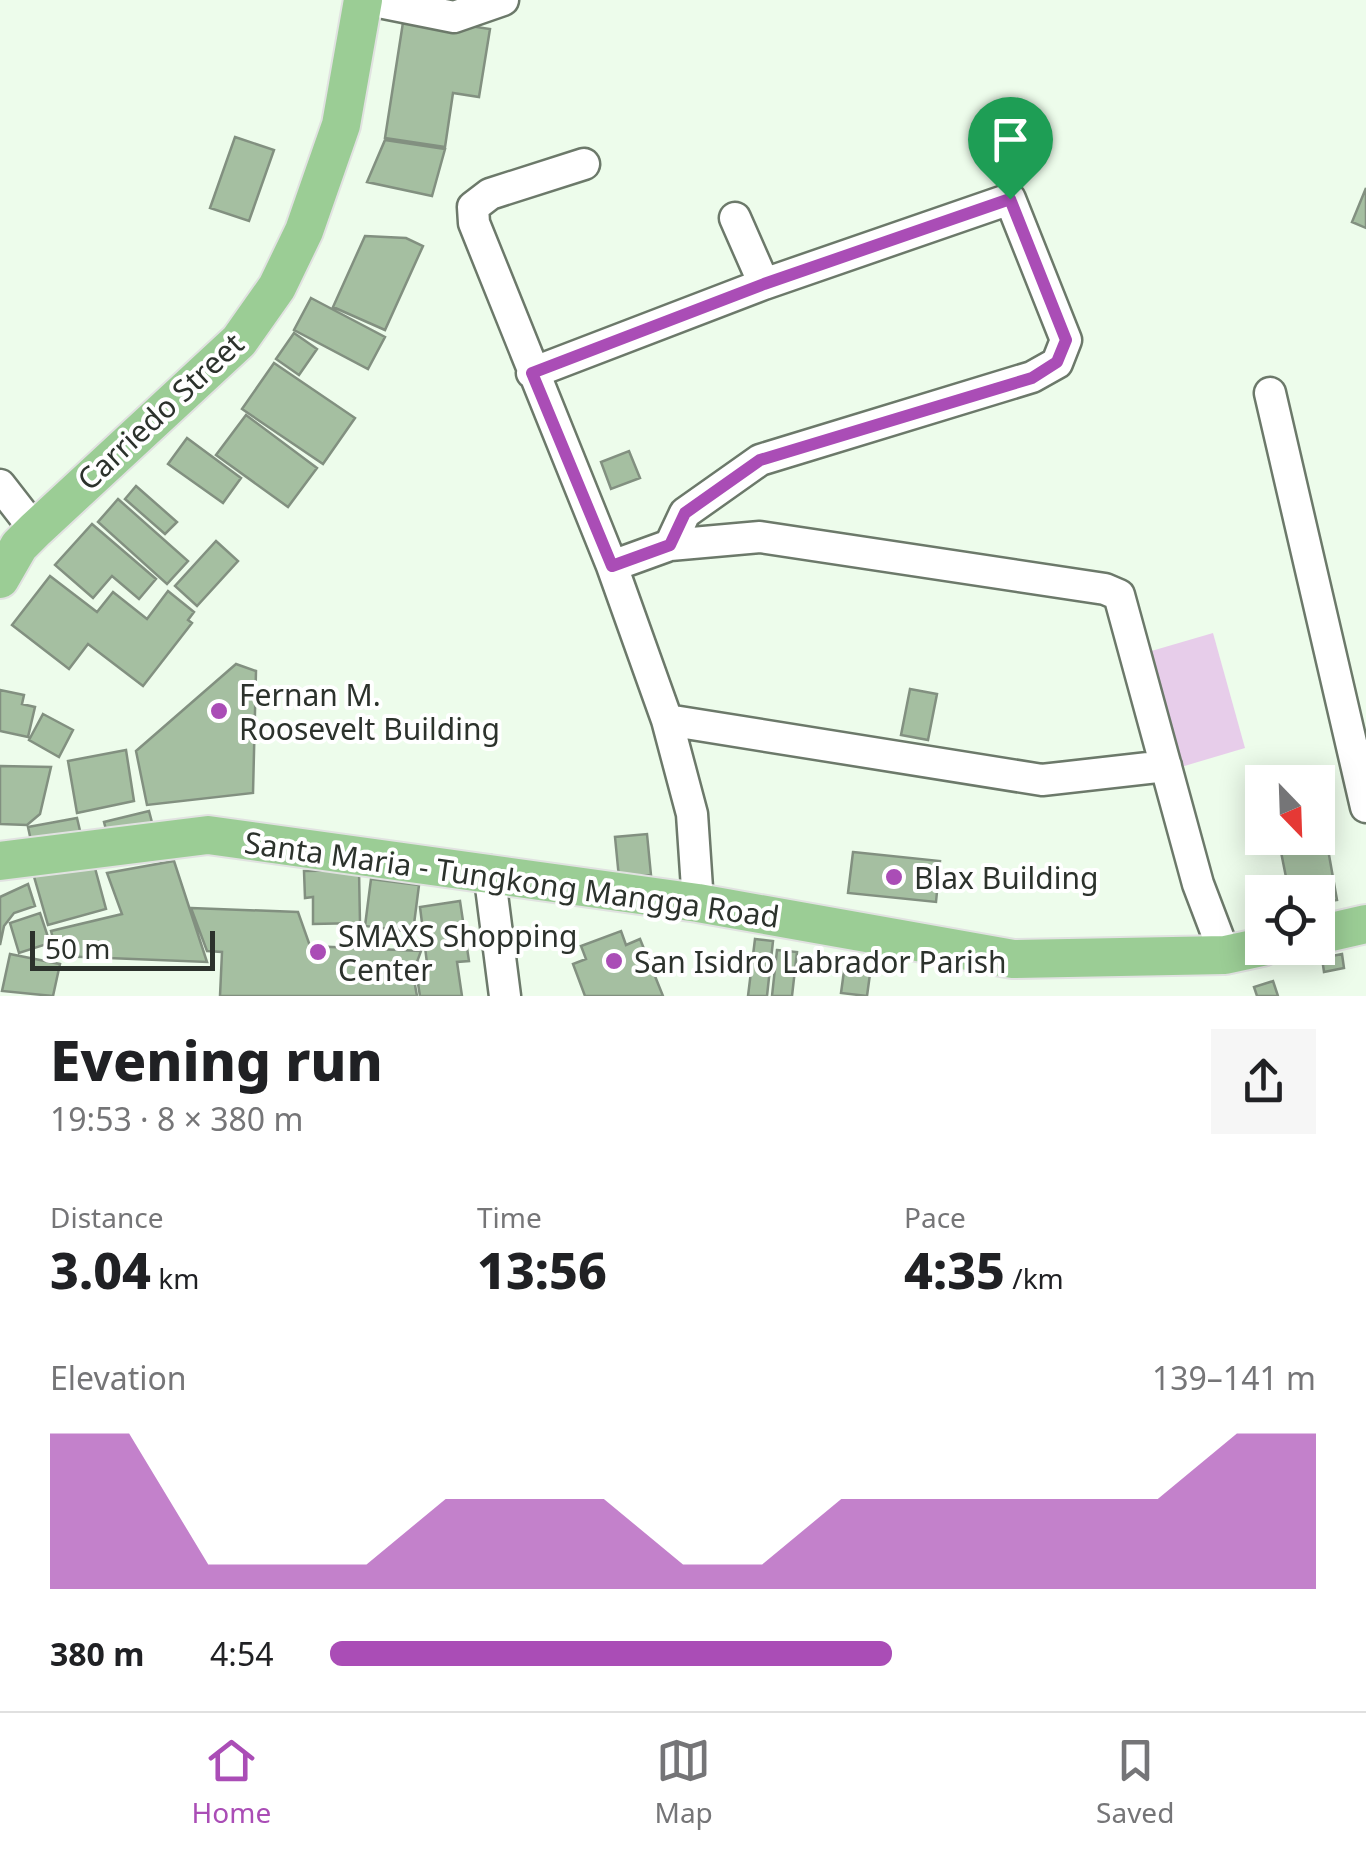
<!DOCTYPE html>
<meta charset="utf-8">
<style>
:root{--surface:#fff;--page:#f6f6f6;--text:#202124;--muted:#757577;--line:#e0e0e0;--accent:#aa4db6}
body{margin:0;font-family:"Noto Sans",sans-serif;background:var(--page);color:var(--text);height:100vh;display:flex;flex-direction:column;font-size:38px;white-space:nowrap}
*{box-sizing:border-box;margin:0}
p{font-size:32px;color:var(--muted)}
.icon{flex:none;width:55px;height:55px;fill:none;stroke:currentColor;stroke-width:2;stroke-linecap:round;stroke-linejoin:round}
.map{position:relative;height:996px;overflow:hidden}
.panel{display:flex;flex-direction:column;background:var(--surface);flex:1}
.panel>*{flex:none}
.needle{width:65px;rotate:157deg}
.fabs{position:absolute;left:1245px;top:765px;display:grid;gap:20px}
.fabs a{display:grid;place-items:center;width:90px;height:90px;border-radius:0px;background:var(--surface);box-shadow:0 5px 25px #0003;font-size:50px}
.scale{position:absolute;left:30px;bottom:25px;width:185px;box-sizing:border-box;padding-left:10px;border:5px solid #2c322c;border-top:0;font-size:28px;line-height:35px;white-space:nowrap;color:#2c322c;-webkit-text-stroke:8px #fff;paint-order:stroke}
.pin{position:absolute;display:grid;place-items:center;width:85px;height:85px;color:#fff;margin:-102px -42px;border-radius:50% 50% 50% 0;rotate:-45deg;box-shadow:0 0 10px #0007}
.pin .icon{rotate:45deg}
.round{display:grid;place-items:center;flex:none;width:105px;height:105px;border-radius:0px;background:var(--page)}
.overview{display:flex;align-items:center;justify-content:space-between;height:170px;padding:0 50px}
h1{font-size:55px;font-weight:800;line-height:75px}
.metrics{display:grid;grid-template-columns:repeat(3,1fr);gap:15px;height:170px;padding:10px 50px}
.metrics div{display:grid;align-content:center}
.metrics b{font-size:50px;font-weight:800}
.metrics small{font-size:28px;font-weight:400}
.metrics p{font-size:28px}
.chart{height:280px;padding:20px 50px}
.chart p{display:flex;justify-content:space-between}
.chart svg{width:100%;height:180px;margin-top:10px;fill:var(--accent);opacity:.7}
ul{padding:0 50px;list-style:none;font-size:32px}
li{display:grid;grid-template-columns:160px 120px 1fr;align-items:center;height:75px}
li i{height:25px;border-radius:12px;background:var(--accent)}
.dock{display:flex;justify-content:space-around;align-items:center;height:140px;border-top:2px solid var(--line);background:var(--surface);font-size:28px;color:var(--muted)}
.dock a{display:grid;justify-items:center;gap:5px}
.dock .active{color:var(--accent)}
.map>svg:first-child{display:block}
.green{fill:#e7cdea}
.building{fill:#a5bfa1;stroke:#829080;stroke-width:2.5}
.lines{fill:none;stroke-linecap:round;stroke-linejoin:round}
.minor-casing{stroke:#6c796a;stroke-width:35}
.major-casing{stroke:#e1e2e1;stroke-width:42}
.minor{stroke:#fff;stroke-width:30}
.major{stroke:#9bcd95;stroke-width:38}
.route-casing{stroke:#fff;stroke-width:20}
.route{stroke:#aa4db6;stroke-width:12}
.poi-dot{fill:#aa4db6;stroke:#fff;stroke-width:4}
.labels{text-anchor:middle;dominant-baseline:central;stroke-width:8;stroke-linejoin:round;paint-order:stroke}
.street-label{font-size:30px;fill:#2c322c;stroke:#fff}
.poi-label{font-size:30px;fill:#2c322c;stroke:#fff;text-anchor:start}
</style>
<div class="map">
<svg width="1366" height="996" viewBox="0 0 1366 996">
<rect width="100%" height="100%" fill="#edfceb"/>
<path class="green" d="M1213,633L1245,748L1181,767L1148,652Z"/>
<path class="building" d="M404,16L490,29L479,97L453,93L445,147L385,138Z
M235,137L274,150L249,221L210,208Z
M385,140L445,149L432,196L367,182Z
M1366,188V228L1352,222Z
M365,236L406,238L423,246L385,330L333,307Z
M311,298L385,337L368,369L294,330Z
M294,333L317,349L299,375L276,359Z
M274,363L355,418L323,464L242,409Z
M246,415L317,468L288,507L216,455Z
M187,438L241,478L223,503L168,464Z
M629,451L640,478L611,489L601,462Z
M136,486L177,522L165,534L125,499Z
M118,499L188,561L167,584L98,522Z
M92,524L156,579L139,599L112,576L93,598L55,565Z
M216,541L238,561L197,606L175,586Z
M50,576L97,612L113,592L147,619L168,591L194,612L188,620L192,623L143,686L88,644L69,669L12,625Z
M236,664L256,671L253,793L147,805L136,751Z
M910,689L937,694L928,740L901,735Z
M0,690L24,695L22,704L35,707L28,737L0,731Z
M43,714L73,730L59,757L29,740Z
M126,750L134,801L77,813L68,761Z
M0,766L51,767L40,814L27,825L0,824Z
M149,811L154,830L109,841L104,822Z
M77,818L82,839L33,850L28,827Z
M647,834L651,875L619,878L615,837Z
M1326,838L1337,900L1318,903V892H1289L1280,847Z
M853,852L940,861L936,902L848,893Z
M92,857L106,909L48,925L33,873Z
M174,861L207,962L58,956L51,931L122,914L107,873Z
M359,870L360,923L313,924V897L305,898L304,871Z
M371,879L419,885L413,932L365,926Z
M28,884L35,906L14,913L4,926L0,945V897Z
M460,901L469,961L457,962L462,996H420L415,965L427,963L420,907Z
M191,908L298,912L310,946L421,951L417,962L411,963L417,996H220L222,952L207,951Z
M40,913L50,943L19,953L10,923Z
M621,931L626,945L640,939L663,996H585L573,964L586,959L581,946Z
M755,939L773,941L767,996H748Z
M777,950L797,952L792,996H772Z
M10,954L60,964L53,996L2,991Z
M1342,954L1344,968L1324,972L1322,958Z
M844,971L870,974L867,996L841,993Z
M1273,981L1278,996H1257L1254,987Z"/>
<g class="lines">
<g class="minor-casing">
<path id="minor" d="M369,0L454,17L503,0
M584,164L490,194L473,207L474,223L612,566L667,720L692,814L698,903
M735,218L764,284
M532,373L764,284L1010,199L1066,340L1057,363L1032,377L760,460L685,513L670,545
M1270,393L1366,807
M0,485L35,530
M612,566L670,545L760,537L1105,589L1119,595L1198,884L1225,955
M667,720L1042,780L1166,766
M489,871L505,996"/>
</g>
<g class="major-casing">
<path id="major" d="M0,579L19,546L35,530L239,341L277,287L304,231L341,125L363,0
M0,861L208,835L698,903L1013,959L1225,955L1262,947
M1318,935L1366,924"/>
</g>
<use href="#minor" class="minor"/>
<use href="#major" class="major"/>
</g>
<g class="lines">
<g class="route-casing">
<path id="route" d="M1010,199L1066,340L1057,362L1032,378L760,460L685,513L670,545L612,566L532,373L764,284Z"/>
</g>
<use href="#route" class="route"/>
</g>
<g class="poi-dot">
<circle cx="219" cy="711" r="10"/>
<circle cx="894" cy="877" r="10"/>
<circle cx="318" cy="952" r="10"/>
<circle cx="614" cy="961" r="10"/>
</g>
<g class="labels">
<g class="street-label">
<text transform="translate(160 411) rotate(-43)">Carriedo Street</text>
<text transform="translate(512 879) rotate(8)">Santa Maria - Tungkong Mangga Road</text>
</g>
<g class="poi-label">
<text x="239" y="694">Fernan M.<tspan x="239" dy="34">Roosevelt Building</tspan></text>
<text x="914" y="877">Blax Building</text>
<text x="338" y="935">SMAXS Shopping<tspan x="338" dy="34">Center</tspan></text>
<text x="634" y="961">San Isidro Labrador Parish</text>
</g>
</g>
</svg>
<div class="fabs">
<a><svg class="needle" viewBox="-14 -14 28 28"><path d="M0-13l5 13h-10z" fill="#e53935"/><path d="M0 13l5-13h-10z" fill="#757577"/></svg></a>
<a><svg class="icon" aria-label="locate" viewBox="0 0 24 24"><circle cx="12" cy="12" r="6"/><path d="M12 2v4M12 18v4M2 12h4M18 12h4"/></svg></a>
</div>
<div class="scale">50 m</div>
<div class="pin" style="left:1010px;top:199px;background:#1e9e55"><svg class="icon" aria-label="arrive" viewBox="0 0 24 24"><path d="M6 21V4h12l-3 4 3 4H6"/></svg></div>
</div>
<section class="panel">
<div class="overview"><div><h1>Evening run</h1><p>19:53 · 8 × 380 m</p></div><a class="round"><svg class="icon" aria-label="share" viewBox="0 0 24 24"><path d="M12 15V3M7 8l5-5 5 5M5 13v7h14v-7"/></svg></a></div>
<div class="metrics">
<div><p>Distance</p><b>3.04<small> km</small></b></div>
<div><p>Time</p><b>13:56</b></div>
<div><p>Pace</p><b>4:35<small> /km</small></b></div>
</div>
<div class="chart"><p><span>Elevation</span>139–141 m</p>
<svg viewBox="0 0 160 44" preserveAspectRatio="none"><path d="M0 44V6L10 6L20 38L30 38L40 38L50 22L60 22L70 22L80 38L90 38L100 22L110 22L120 22L130 22L140 22L150 6L160 6V44z"/></svg>
</div>
<ul>
<li><b>380 m</b>4:54<i style="width:57%"></i></li>
</ul>
</section>
<nav class="dock">
<a class="active"><svg class="icon" aria-label="home" viewBox="0 0 24 24"><path d="M3 11l9-7 9 7M6 9v11h12V9"/></svg>Home</a>
<a><svg class="icon" aria-label="map" viewBox="0 0 24 24"><path d="M3 6l6-2 6 2 6-2v14l-6 2-6-2-6 2zM9 4v14M15 6v14"/></svg>Map</a>
<a><svg class="icon" aria-label="saved" viewBox="0 0 24 24"><path d="M7 4h10v16l-5-4-5 4z"/></svg>Saved</a>
</nav>
